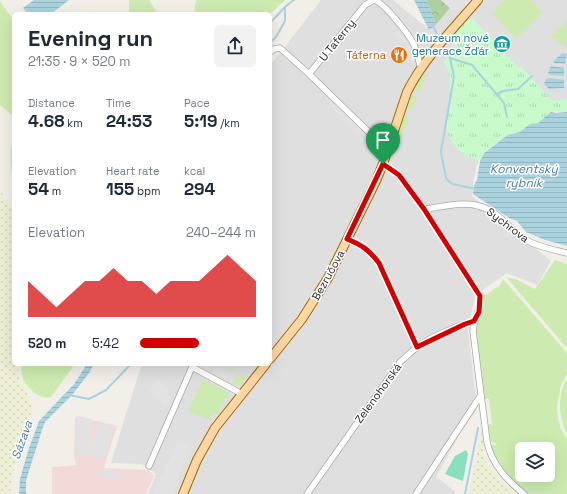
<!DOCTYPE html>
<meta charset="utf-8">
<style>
:root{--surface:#fff;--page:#f2f2f3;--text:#1f2937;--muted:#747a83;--accent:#d40000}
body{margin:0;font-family:"Space Grotesk",sans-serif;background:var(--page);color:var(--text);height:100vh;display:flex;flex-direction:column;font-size:15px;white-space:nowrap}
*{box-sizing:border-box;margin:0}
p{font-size:13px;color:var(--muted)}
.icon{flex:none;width:22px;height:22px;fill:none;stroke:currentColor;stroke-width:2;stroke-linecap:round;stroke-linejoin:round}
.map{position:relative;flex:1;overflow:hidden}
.side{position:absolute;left:12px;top:12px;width:260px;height:354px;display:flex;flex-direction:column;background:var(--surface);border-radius:6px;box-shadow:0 4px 16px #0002}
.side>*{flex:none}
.buttons{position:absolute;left:515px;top:442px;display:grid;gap:8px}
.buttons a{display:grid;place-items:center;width:40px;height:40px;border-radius:6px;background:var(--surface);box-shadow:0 4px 16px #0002;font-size:20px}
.pin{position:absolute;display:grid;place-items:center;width:34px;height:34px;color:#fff;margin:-41px -17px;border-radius:50% 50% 50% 0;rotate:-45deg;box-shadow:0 0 4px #0007}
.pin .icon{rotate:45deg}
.round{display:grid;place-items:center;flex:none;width:42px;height:42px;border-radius:6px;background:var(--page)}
.overview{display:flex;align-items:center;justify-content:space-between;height:68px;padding:0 16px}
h1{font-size:22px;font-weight:700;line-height:30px}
.metrics{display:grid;grid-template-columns:repeat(3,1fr);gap:6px;height:68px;padding:4px 16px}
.metrics div{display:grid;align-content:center}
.metrics b{font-size:17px;font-weight:700}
.metrics small{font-size:11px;font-weight:400}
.metrics p{font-size:11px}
.chart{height:112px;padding:8px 16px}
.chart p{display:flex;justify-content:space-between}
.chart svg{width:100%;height:72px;margin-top:4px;fill:var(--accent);opacity:.7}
ul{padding:0 16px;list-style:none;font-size:13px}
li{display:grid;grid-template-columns:64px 48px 1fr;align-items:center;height:30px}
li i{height:10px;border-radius:5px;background:var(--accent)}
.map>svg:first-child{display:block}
.residential{fill:#e0dfdf}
.commercial{fill:#f2dad9}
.farmland{fill:url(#farmland-dots)}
.grass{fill:#cdebb0;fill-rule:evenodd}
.forest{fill:url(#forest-crowns)}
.park{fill:url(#park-tufts)}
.pitch{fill:#88e0be}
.parking{fill:#e2e2e2}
.water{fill:url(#water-rules)}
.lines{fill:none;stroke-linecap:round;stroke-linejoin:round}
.stream{stroke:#aad3df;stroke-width:2}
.street-casing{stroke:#a9a9a9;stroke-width:7}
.primary-casing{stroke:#a06b00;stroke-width:10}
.street{stroke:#fff;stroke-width:5.5}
.primary{stroke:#fcd6a4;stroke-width:8}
.route-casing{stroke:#fff;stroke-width:8}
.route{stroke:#d40000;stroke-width:5}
.labels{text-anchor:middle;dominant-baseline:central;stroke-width:3;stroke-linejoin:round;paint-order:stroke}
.culture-label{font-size:11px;fill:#0d838f;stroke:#fff;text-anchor:end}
.street-label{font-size:11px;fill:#222;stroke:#fff}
.food-label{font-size:11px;fill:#c56008;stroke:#fff;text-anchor:end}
.water-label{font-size:12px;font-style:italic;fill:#4a7aab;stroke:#fff}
</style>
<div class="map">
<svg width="567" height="494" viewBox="0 0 567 494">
<defs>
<pattern id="farmland-dots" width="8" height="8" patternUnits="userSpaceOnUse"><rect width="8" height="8" fill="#eef0d5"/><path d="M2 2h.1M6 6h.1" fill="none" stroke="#ccceb7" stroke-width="1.8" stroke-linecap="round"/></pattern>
<pattern id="forest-crowns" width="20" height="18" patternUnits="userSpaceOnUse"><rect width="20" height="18" fill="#add19e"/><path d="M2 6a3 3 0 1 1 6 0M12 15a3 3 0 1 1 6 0" fill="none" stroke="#95b388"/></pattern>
<pattern id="park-tufts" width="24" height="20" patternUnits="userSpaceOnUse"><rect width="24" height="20" fill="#c8facc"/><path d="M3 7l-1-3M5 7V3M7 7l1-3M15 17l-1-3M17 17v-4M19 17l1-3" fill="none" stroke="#acd6af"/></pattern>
<pattern id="water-rules" width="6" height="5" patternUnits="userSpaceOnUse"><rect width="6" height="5" fill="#aad3df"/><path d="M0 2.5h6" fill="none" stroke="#92b5bf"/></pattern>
</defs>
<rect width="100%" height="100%" fill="#f2efe9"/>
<path class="residential" d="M321,0H393L430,30L434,27L450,8L456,12L461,6L464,9L472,0H567V105L481,152L474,176L472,196L551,261L537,285L507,273L475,295L468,331L477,409L461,432L436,477L455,491V494H148L156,474L142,464L111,463L123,423L142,364H270V66Z"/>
<path class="commercial" d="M78,416L117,426L104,468L149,470L154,476L146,494H52V467L76,465L74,456L75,418Z"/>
<path class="farmland" d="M0,190L14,213V364H17L19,379L28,395L31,404L32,411L14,469L10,494H0Z
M481,433L483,435V455L485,461L505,484L517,494H469Z"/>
<path class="grass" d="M129,0H149L158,14H129Z
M196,0H285L270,14H194Z
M504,0H530L543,12L516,39L492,13Z
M0,1L14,21V117L0,105Z
M567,20V47L563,46L552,36Z
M422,73L426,75L419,93L413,90Z
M411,94L417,97L411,111L405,109Z
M403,116L409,118L392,160L390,154Z
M14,135V179C9,164 10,150 14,135Z
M555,260L567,264V348L506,277L515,279L535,289Z
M503,279L567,353V373L561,385L557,405L558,419L561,429L567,439V494H528C510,478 498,467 489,444L496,445L497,444L489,441L487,425L492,424L489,399H485L480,369L482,366L481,365L480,367C478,356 475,343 476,331C477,319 483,309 483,296L488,294L495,288L499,287ZM522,449H548V475H522Z
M22,364H75L51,397C41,400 28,389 24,381C21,375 21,370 22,364Z
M224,364L226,367L246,378L241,385H234L212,372L233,383L235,379L239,378L240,376L221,365Z
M567,378V435C558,416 557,396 567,378Z
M205,381H208L230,394V395L220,405L222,407L216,414H214L210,419L188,412L201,383Z"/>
<path class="forest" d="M426,0H441L450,8L434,27L435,21Z"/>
<path class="park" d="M471,17L519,68L521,67L553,101L567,99V112H551L538,123L530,124L520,132L508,135L484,152L479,161C416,135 467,95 443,61L455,54L454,33L463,23Z"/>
<path class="pitch" d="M466,450L468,454L463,481L445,474L455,456Z"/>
<path class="parking" d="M441,0H472L464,9L461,6L456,12Z
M392,5L418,38L414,41L388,6Z
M398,31L415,47L411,50L394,35Z
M331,100L363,131L359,135L329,105Z
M214,368L235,379L233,383L212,372Z
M158,379L170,391L167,393L172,399L165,406L149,390Z
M76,418L91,419V454L98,423L113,427L105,459L90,455H76Z
M177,441L190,446L172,494H154Z
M101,470L120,471L119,479L101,478Z"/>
<path class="water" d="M34,0H69L51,14H28L23,8Z
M414,0H426L435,21L434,27L429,30Z
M563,53L567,54L565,64L554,63L553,61Z
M551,66L564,68V75L562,76L550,75L548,73Z
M550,78L564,80V88L549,89L544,84L546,79Z
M551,112L556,113L567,112V246L545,240L526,232L517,221L509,218L473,194L474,185L477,180L480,161L484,153L508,135L520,132L530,124L538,123Z
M87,364H94L89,373L73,394L45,422L42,430L28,474L26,481V494H19L20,479L28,451L39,421L74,384Z"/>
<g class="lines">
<path class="stream" d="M270,23L285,7L294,0
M433,26L440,40
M270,43L276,37L285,21V7
M442,44L450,58L454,76L441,152L446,178L452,184L476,189
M450,58L472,65L504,103L507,117
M497,94L503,91L518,89L532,76
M69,395L89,399L106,390L131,364
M465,494L478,428"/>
<g class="street-casing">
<path id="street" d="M270,52L274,49L280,48L309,74L378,141L382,145L388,146
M309,74L365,5L374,0C384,2 411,37 415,47C418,54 418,61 421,68
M383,164L399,175L425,209L480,296C481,310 474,318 473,331L487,442C492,465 507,480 524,494
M425,209C442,207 462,201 479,206C499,211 510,230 526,240C538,247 554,250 567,253
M347,239C362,245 369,250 379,263L417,347
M193,364L192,367L242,394
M149,466L192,367
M307,494L400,362C406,357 411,352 417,347C429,338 459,325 474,321
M416,494L481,395"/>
</g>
<g class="primary-casing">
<path id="primary" d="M270,359L302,319L328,278L376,181L383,164L407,92C424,58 453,29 478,0
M183,494L197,460L215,428L266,364"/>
</g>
<use href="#street" class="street"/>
<use href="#primary" class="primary"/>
</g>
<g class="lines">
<g class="route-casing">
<path id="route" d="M383,164L399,175L424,209L480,296L479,312L474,321L465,324L417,347L379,263C369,250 362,245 347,239Z"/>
</g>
<use href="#route" class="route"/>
</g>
<defs>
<g id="museum-disc" transform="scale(0.9)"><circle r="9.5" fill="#0f9aa8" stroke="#fff"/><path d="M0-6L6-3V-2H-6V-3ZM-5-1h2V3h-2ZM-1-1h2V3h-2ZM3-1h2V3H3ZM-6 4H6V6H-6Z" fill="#fff"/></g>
<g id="restaurant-disc" transform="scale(0.9)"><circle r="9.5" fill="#e8710a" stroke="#fff"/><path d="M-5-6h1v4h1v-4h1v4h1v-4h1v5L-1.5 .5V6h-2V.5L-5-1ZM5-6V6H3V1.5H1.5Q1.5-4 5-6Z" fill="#fff"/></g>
</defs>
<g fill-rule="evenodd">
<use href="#museum-disc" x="502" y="44"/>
<use href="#restaurant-disc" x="399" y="55"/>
</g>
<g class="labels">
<g class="culture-label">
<text x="489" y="38">Muzeum nové<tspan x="489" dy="13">generace Žďár</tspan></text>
</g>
<g class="street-label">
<text transform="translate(337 40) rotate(-51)">U Taferny</text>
<text transform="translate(508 225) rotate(37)">Sychrova</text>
<text transform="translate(328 275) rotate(-61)">Bezručova</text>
<text transform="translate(378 393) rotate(-54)">Zelenohorská</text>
</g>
<g class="food-label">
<text x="386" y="55">Táferna</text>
</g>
<g class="water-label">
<text x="524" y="169">Konventský<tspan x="524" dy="14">rybník</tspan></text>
<text transform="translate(22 440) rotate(-70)">Sázava</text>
</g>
</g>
</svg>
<div class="buttons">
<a><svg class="icon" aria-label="layers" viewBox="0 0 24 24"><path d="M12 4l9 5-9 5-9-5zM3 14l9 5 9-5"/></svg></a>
</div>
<div class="pin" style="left:383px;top:164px;background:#1e9e55"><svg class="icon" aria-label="arrive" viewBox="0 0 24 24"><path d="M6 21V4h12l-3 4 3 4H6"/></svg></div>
<section class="side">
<div class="overview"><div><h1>Evening run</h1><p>21:35 · 9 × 520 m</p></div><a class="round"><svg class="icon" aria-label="share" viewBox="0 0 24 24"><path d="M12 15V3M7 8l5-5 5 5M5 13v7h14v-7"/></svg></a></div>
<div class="metrics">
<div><p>Distance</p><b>4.68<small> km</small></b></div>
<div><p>Time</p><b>24:53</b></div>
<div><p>Pace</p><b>5:19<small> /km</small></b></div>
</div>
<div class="metrics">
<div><p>Elevation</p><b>54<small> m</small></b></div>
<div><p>Heart rate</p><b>155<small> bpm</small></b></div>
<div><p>kcal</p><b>294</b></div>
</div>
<div class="chart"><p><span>Elevation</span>240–244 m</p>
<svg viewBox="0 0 160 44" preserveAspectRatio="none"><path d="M0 44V22L10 30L20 38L30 30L40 22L50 22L60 14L70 22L80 22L90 30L100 22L110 22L120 22L130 14L140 6L150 14L160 22V44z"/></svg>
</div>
<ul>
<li><b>520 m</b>5:42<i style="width:51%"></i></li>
</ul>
</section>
</div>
